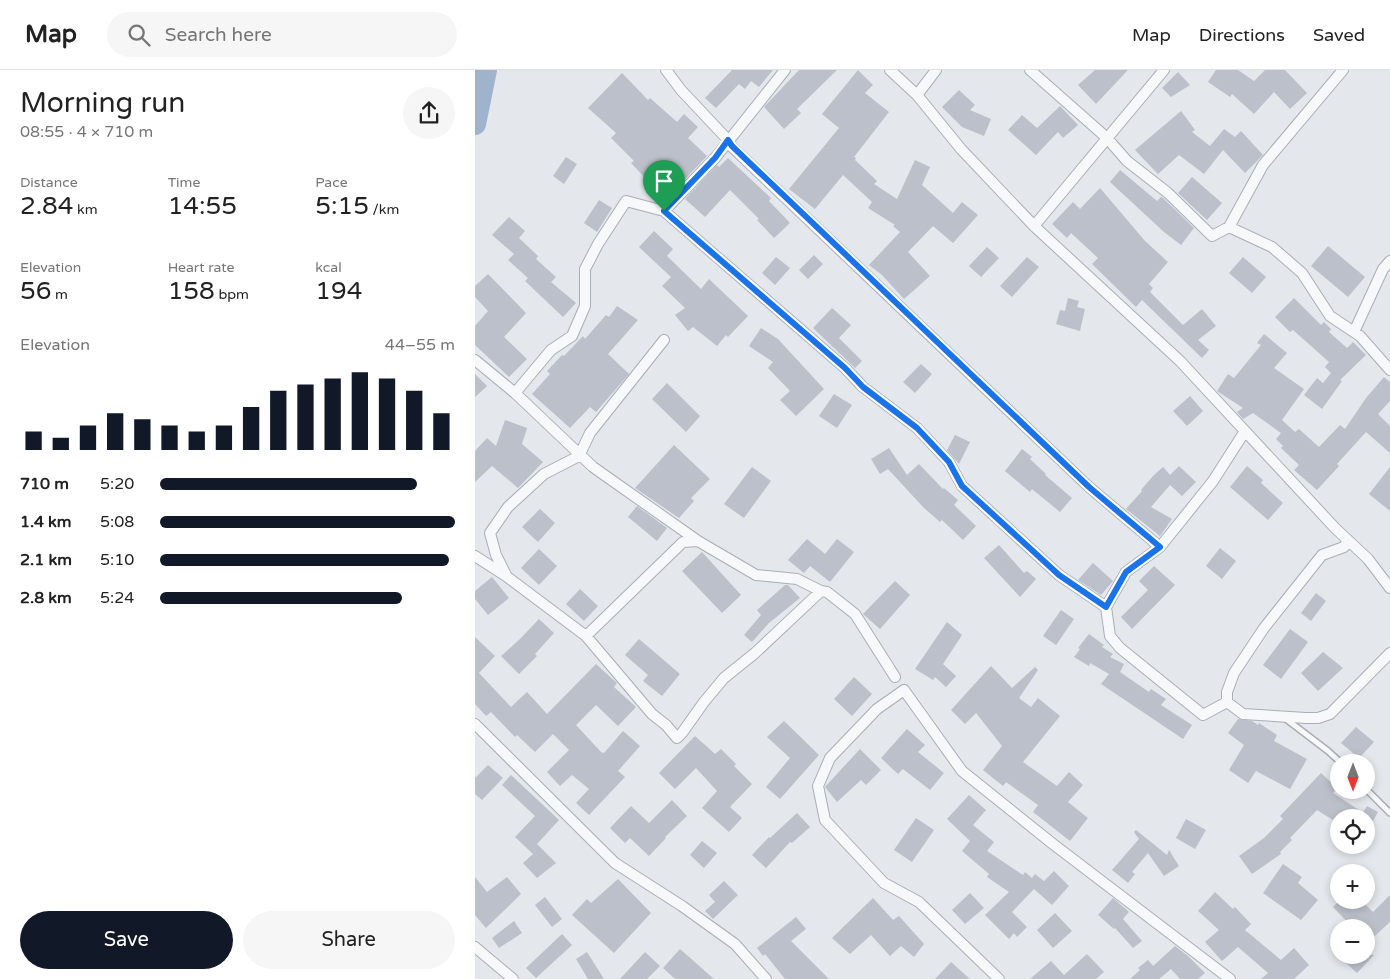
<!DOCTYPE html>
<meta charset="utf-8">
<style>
:root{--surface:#fff;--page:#f6f6f6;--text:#222;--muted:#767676;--line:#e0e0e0;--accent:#111827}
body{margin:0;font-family:"Varela Round",sans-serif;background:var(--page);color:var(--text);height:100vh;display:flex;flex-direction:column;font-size:19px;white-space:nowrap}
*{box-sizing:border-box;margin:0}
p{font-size:16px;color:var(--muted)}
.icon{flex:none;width:28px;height:28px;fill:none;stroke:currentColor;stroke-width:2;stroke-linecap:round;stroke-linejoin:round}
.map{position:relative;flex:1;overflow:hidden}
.drawer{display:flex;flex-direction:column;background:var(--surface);width:475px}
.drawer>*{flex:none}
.needle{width:32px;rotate:180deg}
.tools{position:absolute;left:855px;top:684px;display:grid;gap:10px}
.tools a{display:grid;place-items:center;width:45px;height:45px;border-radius:50%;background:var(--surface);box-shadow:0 2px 8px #0003;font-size:25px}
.pin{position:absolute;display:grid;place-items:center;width:42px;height:42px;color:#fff;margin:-51px -21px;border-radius:50% 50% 50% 0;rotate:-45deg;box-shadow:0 0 5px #0007}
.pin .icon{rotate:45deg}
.round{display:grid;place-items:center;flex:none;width:52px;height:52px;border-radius:26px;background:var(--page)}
.summary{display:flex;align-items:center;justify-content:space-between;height:85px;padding:0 20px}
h1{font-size:28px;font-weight:600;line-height:38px}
.figures{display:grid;grid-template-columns:repeat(3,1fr);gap:8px;height:85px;padding:5px 20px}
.figures div{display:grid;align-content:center}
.figures b{font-size:25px;font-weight:600}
.figures small{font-size:14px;font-weight:400}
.figures p{font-size:14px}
.chart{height:140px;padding:10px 20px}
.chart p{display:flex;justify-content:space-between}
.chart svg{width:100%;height:90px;margin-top:5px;stroke:var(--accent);stroke-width:6}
.action{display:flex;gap:10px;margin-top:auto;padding:10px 20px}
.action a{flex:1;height:58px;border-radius:30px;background:var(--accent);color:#fff;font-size:20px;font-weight:600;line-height:58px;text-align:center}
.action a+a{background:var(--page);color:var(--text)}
ul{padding:0 20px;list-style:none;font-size:16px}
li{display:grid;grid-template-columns:80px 60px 1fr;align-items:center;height:38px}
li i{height:12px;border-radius:6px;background:var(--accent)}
header{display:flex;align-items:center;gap:30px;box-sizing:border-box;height:70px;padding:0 25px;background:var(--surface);border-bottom:1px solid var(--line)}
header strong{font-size:24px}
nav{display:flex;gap:28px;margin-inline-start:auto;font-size:18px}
.search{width:350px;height:45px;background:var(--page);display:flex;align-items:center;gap:12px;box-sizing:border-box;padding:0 18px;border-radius:28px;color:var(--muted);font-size:19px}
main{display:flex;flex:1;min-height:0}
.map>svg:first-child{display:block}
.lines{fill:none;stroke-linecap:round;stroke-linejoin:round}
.river{stroke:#9fb4cc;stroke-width:22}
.building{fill:#bbc0ca}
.lane-casing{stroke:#a9aeb7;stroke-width:8}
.street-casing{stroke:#a9aeb7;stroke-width:12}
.lane{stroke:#f7f8fa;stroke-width:5}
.street{stroke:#f7f8fa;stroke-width:10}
.route-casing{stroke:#fff;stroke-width:10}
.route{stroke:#1a73e8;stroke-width:6}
</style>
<header>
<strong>Map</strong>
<div class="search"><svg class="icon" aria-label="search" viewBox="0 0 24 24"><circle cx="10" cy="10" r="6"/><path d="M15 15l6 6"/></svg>Search here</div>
<nav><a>Map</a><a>Directions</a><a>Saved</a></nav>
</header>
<main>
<section class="drawer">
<div class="summary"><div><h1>Morning run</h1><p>08:55 · 4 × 710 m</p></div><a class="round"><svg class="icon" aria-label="share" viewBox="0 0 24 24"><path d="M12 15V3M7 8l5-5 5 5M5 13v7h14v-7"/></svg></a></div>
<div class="figures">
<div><p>Distance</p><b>2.84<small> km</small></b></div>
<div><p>Time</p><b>14:55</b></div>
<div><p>Pace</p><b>5:15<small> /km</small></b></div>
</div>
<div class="figures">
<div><p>Elevation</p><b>56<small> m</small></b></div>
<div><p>Heart rate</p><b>158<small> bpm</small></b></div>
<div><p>kcal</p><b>194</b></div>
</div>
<div class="chart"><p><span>Elevation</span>44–55 m</p>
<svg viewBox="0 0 160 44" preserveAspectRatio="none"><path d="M5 44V35M15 44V38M25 44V32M35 44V26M45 44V29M55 44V32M65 44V35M75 44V32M85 44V23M95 44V15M105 44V12M115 44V9M125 44V6M135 44V9M145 44V15M155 44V26"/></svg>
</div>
<ul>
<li><b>710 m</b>5:20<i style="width:87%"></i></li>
<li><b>1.4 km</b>5:08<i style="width:100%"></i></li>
<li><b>2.1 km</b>5:10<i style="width:98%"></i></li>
<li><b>2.8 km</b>5:24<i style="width:82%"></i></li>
</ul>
<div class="action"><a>Save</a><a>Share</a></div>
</section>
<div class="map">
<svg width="915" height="909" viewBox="0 0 915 909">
<rect width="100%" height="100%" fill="#e4e7ec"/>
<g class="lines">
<path class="river" d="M0,54L11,0"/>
</g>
<path class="building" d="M257,0H298L284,17L276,11L270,19L264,14L241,38L230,28Z
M324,0H362L322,39L326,43L309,59L289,37Z
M383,0L398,15L390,23L414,42L379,87L381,88L380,90L402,111L399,114L422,129L440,90L455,97L447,115L478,143L487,132L503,145L478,173L458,156L433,182L455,206L429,229L407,205L394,195L425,162L418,156L420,155L393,138L397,132L368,105L340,139L314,119L364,58L347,44Z
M620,0H653L621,34L603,15Z
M741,0H763L779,11L790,0H810L832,23L815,39L799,22L779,44L757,24L755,27L733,12Z
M703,2L715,15L696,27L687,18Z
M147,3L173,30L175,28L202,52L209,44L223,57L213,68L232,86L197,123L177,104L171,109L156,93L159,91L136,68L141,63L113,38Z
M484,20L500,35L495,40L516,49L509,66L487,57L467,37Z
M585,36L603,55L588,68L583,62L561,85L533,60L547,45L562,58Z
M706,41L720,60L717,62L735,76L749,59L760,67L766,61L788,85L770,103L748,80L729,104L704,85L683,104L660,80Z
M91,87L102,94L89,114L78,106Z
M253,88L296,128L294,131L315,153L299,168L282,150L284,149L255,120L230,147L210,129L242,95L244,97Z
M645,100L682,131L686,127L688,128L719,158L706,175L689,162L635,112Z
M717,107L747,133L732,150L703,123Z
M625,118L670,171L693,192L674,214L678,218L675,222L708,255L727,239L741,256L723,270L734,280L727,288L667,230L661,237L617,194L623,188L596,163L592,168L577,154L598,132L605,139Z
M124,130L137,138L122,162L109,153Z
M34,147L50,161L44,168L63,186L61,189L81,207L76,212L101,233L88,247L50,211L53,208L33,190L39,184L17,165Z
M179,161L198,179L192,186L226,219L234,209L273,246L253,267L251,265L242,276L218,257L213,261L200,245L210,238L187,216L196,207L164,177Z
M853,176L890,207L873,227L836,196Z
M512,177L524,188L506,207L494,196Z
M339,185L348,194L333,209L324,200Z
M301,187L315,198L300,215L287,203Z
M552,187L564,197L537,227L525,216Z
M768,187L791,207L777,223L754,203Z
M13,204L51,243L29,267L52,289L34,307L0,275V256L13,241L0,227V216Z
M593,228L604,231L602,237L610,239L605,261L581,254L585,240L590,241Z
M819,228L846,255L849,252L856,259L854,262L872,278L878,272L891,285L865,310L867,311L847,339L829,325L842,308L848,313L856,303L850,297L854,292L818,260L815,262L800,247Z
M142,236L163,250L133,284L154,304L121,342L115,337L95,358L57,324L75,304L72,301L87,285L89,286L108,266L110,269L131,245L134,247Z
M357,238L376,255L364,268L387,291L380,298L338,258Z
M286,258L303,269L349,319L321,346L305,330L315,321L293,298L298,292L274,276Z
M789,264L812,283L799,298L829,319L807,350L820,362L824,359L844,377L865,355L870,359L891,328L909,307L915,312V331L903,344L915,356V383L891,362L862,394L864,396L842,420L819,400L824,395L806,378L808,376L801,369L806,363L778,343L768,349L762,342L768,338L742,321L753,304L759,308L786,275L782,273Z
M446,294L457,304L440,323L428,312Z
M0,304L12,316L0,327Z
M192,313L225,346L211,362L177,329Z
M359,324L377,335L362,358L344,346Z
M715,326L728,341L712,356L698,341Z
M30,350L52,358L47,374L68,392L43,418L17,396L0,412V381L12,368L21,376Z
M480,365L495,372L484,394L472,380Z
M199,375L235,409L216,428L219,431L204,448L160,418Z
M414,378L432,405L444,394L468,419L469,418L483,430L479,435L501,456L488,470L467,450L465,452L448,437L413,399L405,404L396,389Z
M547,379L557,387L555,389L571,404L570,405L597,428L585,442L557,419L555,422L530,401Z
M704,396L721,412L707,426L695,415L676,437L697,449L685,466L651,439L667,421L666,420L678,406L688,397L695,405Z
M772,396L788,410L786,413L808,433L793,450L755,417Z
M277,397L296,411L269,448L249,434Z
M915,397V441L894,424Z
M162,436L192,458L182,471L153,447Z
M65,439L80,453L63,472L47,457Z
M332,469L350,484L362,469L379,482L355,512L335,496L329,503L313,490Z
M524,475L549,503L552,501L561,509L545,527L509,488Z
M745,478L761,491L747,509L731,496Z
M64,479L82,496L64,515L46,498Z
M227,482L266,525L247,543L207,501Z
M618,493L638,511L626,525L603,510Z
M679,496L700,515L657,559L646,547L673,520L664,511Z
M17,507L34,528L13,545L0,529V521Z
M420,511L435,525L405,559L388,544Z
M310,515H313L325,528L294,553L277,572L269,565L286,545L282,540Z
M105,519L123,536L109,551L91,534Z
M841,523L851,531L836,551L826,543Z
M586,540L599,549L581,575L568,566Z
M64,549L79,563L60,584L62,586L44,604L26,586L45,569Z
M472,552L487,565L468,594L481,606L471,617L460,607L458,610L440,599Z
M815,559L833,572L806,609L788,595Z
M614,564L629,575L627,577L638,584L635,587L649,594L645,602L674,622L676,619L691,629L686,635L717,655L708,669L626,614L634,604L615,593L614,596L599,587L605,579L603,578Z
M0,567L20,586L4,603L36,637L52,622L72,644L121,594L142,613L139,617L161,637L143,656L121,635L101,655L126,682L129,683L148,661L165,676L143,701L150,707L114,745L101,733L114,719L97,705L85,716L72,702L94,680L78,664L60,682L42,665L40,667L16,642L11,646L0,634Z
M164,569L205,604L187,626L168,611L173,605L150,585Z
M848,582L868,598L843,621L826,603Z
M516,596L537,618L560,597L563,600L544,628L556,637L563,628L585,646L548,692L582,716L594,702L608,715L593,732L613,748L595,771L558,742L563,735L531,712L528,716L508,700L527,676L501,643L490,654L476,640Z
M379,607L397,624L377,646L359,629Z
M763,649L777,651L783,655L784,653L802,665L799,671L832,689L815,719L781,701L773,713L754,700L769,675L753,663Z
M309,651L344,685L305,729L291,717L315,688L292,667Z
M881,657L899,672L884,688L866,673Z
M432,659L450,675L443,682L469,703L455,720L428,699L423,704L406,688Z
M220,666L240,684L246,679L261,694L259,696L277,714L255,737L267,748L254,762L227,738L242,721L221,698L200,719L184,703Z
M385,679L406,700L391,715L386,710L362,732L350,717Z
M13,695L28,708L7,730L0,724V708Z
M846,703L862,718L858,723L884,740L880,748H864V754L842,740L815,768L817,770L805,782L806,784L777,804L764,786L789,768L808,749L805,746Z
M36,705L84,750L62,774L81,793L62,808L48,793L58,784L40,767L60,746L27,715Z
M494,725L511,740L498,755L519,772L512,781L548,805L550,802L557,808L560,804L569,811L579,801L594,816L577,835L559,819L537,842L552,857L542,867L539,863L534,869L510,845L534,822L512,807L514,804L487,781L495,771L472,749Z
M197,730L212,746L190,767L191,768L174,786L155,768L150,773L135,758L156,736L174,753Z
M892,736L903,742L898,751L887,744Z
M322,743L335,757L317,773L315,772L291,798L277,785L294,767L295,768Z
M441,748L459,760L437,792L419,780Z
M711,749L731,760L720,779L701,768Z
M661,760L692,785L694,780L704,796L689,806L673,783L657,802L660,804L653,813L637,800L664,769L659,762Z
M227,771L242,783L229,798L215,785Z
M808,794L827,807L823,813L843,830L826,850L788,823Z
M0,807L12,822L32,807L46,824L11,858L0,845Z
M143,809L176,843L139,883L97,845L112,829L116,833Z
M249,811L263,825L238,849L230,841L240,832L234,825Z
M740,822L758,839L760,837L776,854L770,860L806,890L819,878L834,895L819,909H786L793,903L763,877L747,891L730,872L744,860L723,841Z
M495,823L509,838L490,854L477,840Z
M915,825V852L891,874V858H878L858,837L865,830H886L898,842Z
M70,827L87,849L77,857L60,835Z
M398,828L418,850L424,846L449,874L439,887L426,876L415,886L396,865L375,884L357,868Z
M638,828L654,842L648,849L667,871L658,878L640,858L639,859L623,845Z
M580,843L597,861L578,878L562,860Z
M321,847L331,859L316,871L354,909H310L290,884L288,886L282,878Z
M39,851L47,863L24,878L17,868Z
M87,864L97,875L61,908L51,898Z
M700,876L713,886L730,903L723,909H705L696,899L684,909H655L665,900L663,898L673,890L678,896Z
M205,879L239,909H200L188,898Z
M112,882L129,909H113L101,889Z
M170,882L185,896L172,909H145Z
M612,884L629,902L621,909H555L576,891L589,905Z
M862,885H899L882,903Z
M476,892L495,909H460Z"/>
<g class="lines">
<g class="lane-casing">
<path id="lane" d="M811,649L853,681L865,692
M891,719L915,743"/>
</g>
<g class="street-casing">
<path id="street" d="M191,0L206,20L253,70L257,77L614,417L685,477
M310,0L240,88L189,141L370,298L388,317L442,358L474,392L487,416L584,505L631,537
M415,0L442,25L486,79L559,156L705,291L860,458L893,489L915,518
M555,0L632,68L652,91L693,123L737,166L754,157L797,177L827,203L855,246L885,266L915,300
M442,25L461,0
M559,156L689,0
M754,157L788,95L868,0
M879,262L908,199L915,191
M0,290L40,323
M770,361L738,411L685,477L651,502L631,537L635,566L645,578L728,645L752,632L768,644L831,648H843L855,644L915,583
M223,471L281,505L322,509L346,521L352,522L380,544L420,607
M0,486L31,506L111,566L177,644L191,655L202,668L207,663L229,632L249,608L280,583L346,521
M31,505L21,485L15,463L33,437L69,404L104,386L115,363L189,270
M111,566L208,472L223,471L118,397L40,323L76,280L97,266L110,236V199L123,174L151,131L189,141
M752,632V622L759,603L789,558L847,485L869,477L873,470
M0,654L140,793L207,836L260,874L291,909
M0,877L38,909
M524,909L444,832L409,813L350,750L343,716L355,688L402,639L429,620L487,701L578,774L755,909"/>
</g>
<use href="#lane" class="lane"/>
<use href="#street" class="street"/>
</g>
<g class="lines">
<g class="route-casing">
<path id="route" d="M253,70L257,76L614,417L685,477L651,502L631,537L584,505L487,416L474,392L442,358L388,317L370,298L189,141L240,88Z"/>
</g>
<use href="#route" class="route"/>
</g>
</svg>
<div class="tools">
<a><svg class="needle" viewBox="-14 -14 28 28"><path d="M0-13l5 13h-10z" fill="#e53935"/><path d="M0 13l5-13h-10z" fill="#767676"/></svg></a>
<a><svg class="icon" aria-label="locate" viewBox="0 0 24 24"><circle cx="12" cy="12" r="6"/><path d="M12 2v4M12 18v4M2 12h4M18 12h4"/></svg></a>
<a>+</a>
<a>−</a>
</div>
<div class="pin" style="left:189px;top:141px;background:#1e9e55"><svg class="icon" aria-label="arrive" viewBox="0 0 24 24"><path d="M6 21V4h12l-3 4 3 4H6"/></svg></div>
</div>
</main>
